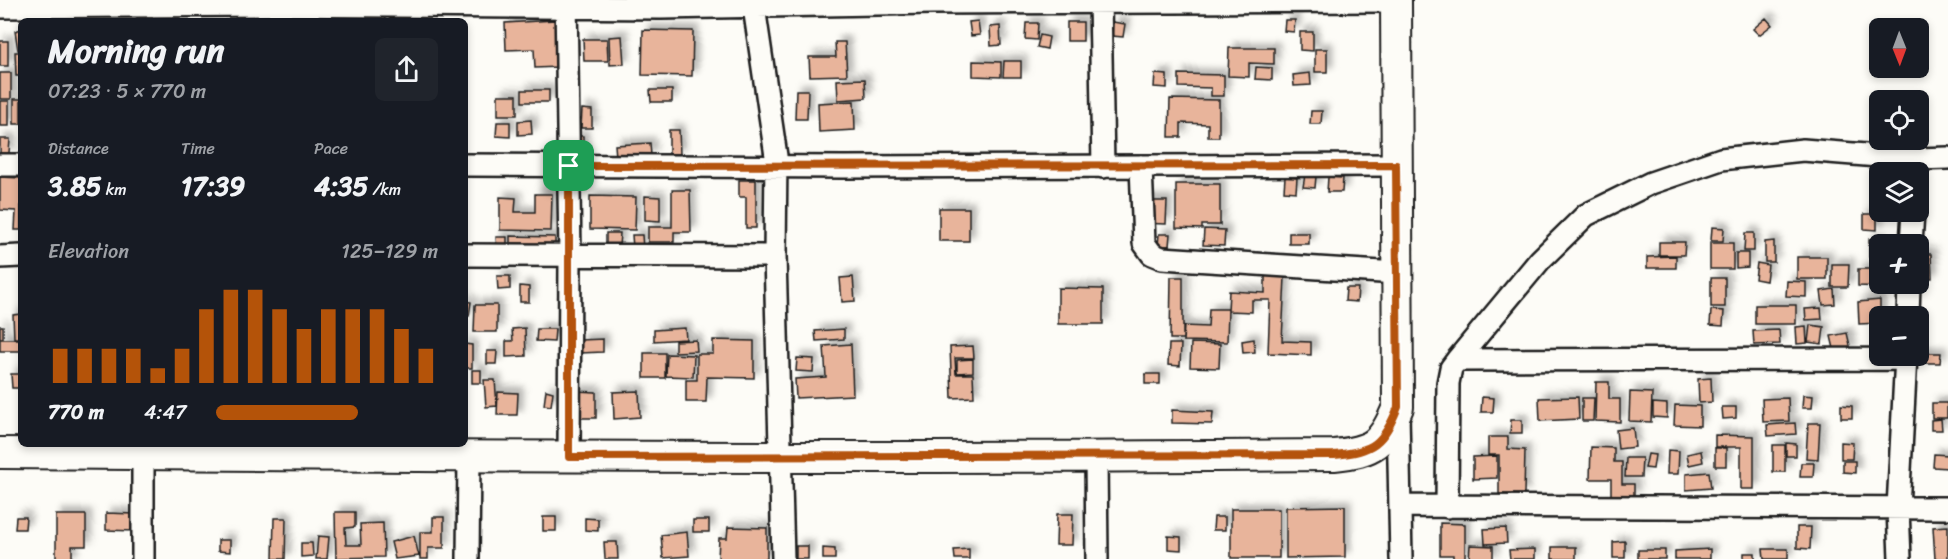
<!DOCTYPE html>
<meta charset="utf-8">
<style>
:root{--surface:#171b24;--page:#20242c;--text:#f1f3f6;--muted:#9ea1a6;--accent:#b45309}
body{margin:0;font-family:Sriracha,sans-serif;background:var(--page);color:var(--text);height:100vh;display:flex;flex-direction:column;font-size:22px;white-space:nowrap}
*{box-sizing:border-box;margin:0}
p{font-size:20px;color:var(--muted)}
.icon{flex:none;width:33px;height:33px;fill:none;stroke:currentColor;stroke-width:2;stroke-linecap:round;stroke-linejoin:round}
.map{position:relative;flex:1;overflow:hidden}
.side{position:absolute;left:18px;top:18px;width:450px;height:429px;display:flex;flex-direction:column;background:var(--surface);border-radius:9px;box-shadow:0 3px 9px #0003}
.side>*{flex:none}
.needle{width:39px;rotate:179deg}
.fabs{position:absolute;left:1869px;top:18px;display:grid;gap:12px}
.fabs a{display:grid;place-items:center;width:60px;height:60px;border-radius:9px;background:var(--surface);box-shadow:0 3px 9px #0003;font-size:30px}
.pin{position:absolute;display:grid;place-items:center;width:51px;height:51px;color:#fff;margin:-26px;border-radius:12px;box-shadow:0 3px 9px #0006}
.round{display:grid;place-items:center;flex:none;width:63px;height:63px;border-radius:9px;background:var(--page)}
.headline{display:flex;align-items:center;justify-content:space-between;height:102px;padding:0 30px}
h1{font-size:33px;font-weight:700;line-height:45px}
.metrics{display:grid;grid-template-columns:repeat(3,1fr);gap:9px;height:102px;padding:6px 30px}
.metrics div{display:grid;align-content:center}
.metrics b{font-size:26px;font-weight:700}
.metrics small{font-size:16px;font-weight:400}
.metrics p{font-size:16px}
.chart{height:168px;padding:12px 30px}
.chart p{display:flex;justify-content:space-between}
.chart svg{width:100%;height:108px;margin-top:6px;stroke:var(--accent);stroke-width:6}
ul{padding:0 30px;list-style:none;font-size:20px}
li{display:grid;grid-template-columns:96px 72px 1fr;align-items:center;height:45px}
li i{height:15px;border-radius:8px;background:var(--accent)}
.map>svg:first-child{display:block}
.building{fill:#e8b49b;stroke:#1c1c1c;stroke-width:1.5;filter:url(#shadow)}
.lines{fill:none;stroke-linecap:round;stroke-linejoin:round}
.street-casing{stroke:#1c1c1c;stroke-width:26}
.secondary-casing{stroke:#1c1c1c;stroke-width:34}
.street{stroke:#fdfcf7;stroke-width:21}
.secondary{stroke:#fdfcf7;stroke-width:30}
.route-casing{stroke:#fff;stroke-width:12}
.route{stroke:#b45309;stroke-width:8}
</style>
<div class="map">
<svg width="1948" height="559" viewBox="0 0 1948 559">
<defs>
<filter id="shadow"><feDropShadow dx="5.5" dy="-5.5" stdDeviation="3" flood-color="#0004"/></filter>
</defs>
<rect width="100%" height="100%" fill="#fdfcf7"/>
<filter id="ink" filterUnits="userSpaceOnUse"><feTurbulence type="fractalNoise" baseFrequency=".0167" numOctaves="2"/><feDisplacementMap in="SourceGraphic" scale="12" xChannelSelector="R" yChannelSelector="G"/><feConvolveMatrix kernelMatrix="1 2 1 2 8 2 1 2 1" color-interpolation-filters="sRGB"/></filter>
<g filter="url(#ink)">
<path class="building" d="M1766,18L1772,25L1759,35L1753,29Z
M555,20L558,67L535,68L534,49L506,50L505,23Z
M1285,20H1295L1294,32L1284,31Z
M978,21L980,35L971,36L969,22Z
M1067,22H1083V41H1067Z
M1113,22L1125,24L1123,37L1112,36Z
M1026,23H1038L1037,40L1025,39Z
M1000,26L1001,45L991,46L990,27Z
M21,29V50H18L15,31Z
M643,30L693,31L692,76L642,75Z
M1300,32H1313V51L1300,50Z
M1040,35L1049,37L1047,49L1037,47Z
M622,36L624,64L610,65L609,37Z
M583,39H607L608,61H584Z
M0,41H8V66H0Z
M835,42H845L847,75L810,76L809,57H836Z
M1229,48H1274V64L1249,63V77L1228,76Z
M1315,49H1327V72H1315Z
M15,52H21V76H16Z
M973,61L1001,62V77L973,76Z
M1004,61H1021V77H1003Z
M1256,67L1272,68V80L1255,79Z
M0,73H11V99H0Z
M1310,73L1311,85L1294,86L1293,75Z
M1155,74L1167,75V88L1154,87Z
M1179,74L1224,75V96H1211V88L1179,87Z
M865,79L866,98L838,100L837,80Z
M522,90H549V102H522Z
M650,90H672V102H651Z
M796,90H808L807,119H795Z
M498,95H517V115H498Z
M14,99H21V124H14Z
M1170,99L1219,100V137H1208V124L1181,123V137H1169Z
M0,101H9V126H0Z
M854,101L855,130L819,132L818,103Z
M582,109L592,110V128H581Z
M1311,111H1322L1321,124H1310Z
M531,120L532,134L518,135V121Z
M497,122H510V137L496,136Z
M669,130H679L680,154H669Z
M574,136H583V155H575Z
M0,139H10L9,153H0Z
M650,143L651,155L616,157L615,145Z
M1305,175L1316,176L1315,188L1303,187Z
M0,177L21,178V230H15L16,211L0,210Z
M1285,177L1297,178L1296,192L1284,191Z
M1328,177L1343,178L1342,192H1327Z
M739,180H756V228H746V197H739Z
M1176,184H1220V225H1202V229L1176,228Z
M672,190H690L691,232H674V242H648V227H672Z
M535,194H552L551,231L500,230V197L516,198L515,212H535Z
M590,196L636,197L635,230L590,229Z
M645,196L660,197V221L645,220Z
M1138,201H1167L1166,224L1138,223Z
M939,208H969V241H939Z
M1864,214H1877V230L1864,229Z
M1712,227L1724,228L1723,241H1711Z
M1204,229L1225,230L1224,246L1203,245Z
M606,233H620L619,247H606Z
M1289,233H1309V244H1289Z
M1745,233H1754V251H1744Z
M1159,234H1170L1169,246H1158Z
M632,235H642L643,248H633Z
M510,236L555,237V248L510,247Z
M496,237H507V249L497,250Z
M1869,239L1882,240V244H1880V258L1869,257Z
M1774,241V262H1765V242Z
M1659,242H1685L1684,255H1659Z
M1710,243H1733V269H1710Z
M1736,253H1748V267L1736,268Z
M1918,254H1931L1932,278H1919Z
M1676,256V268H1647V257Z
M1797,257H1827V279H1797Z
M1757,263L1768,265L1766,281L1755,279Z
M1832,264H1849L1848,287H1832Z
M1858,269H1880V284H1884V287L1858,286Z
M497,276H510V289L498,290Z
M1265,276L1285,277L1282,341L1311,342V355L1268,353L1270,300H1252V312L1228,311L1229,291L1265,293Z
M853,277L855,301L842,302L840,278Z
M1171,277H1183V339H1170Z
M1711,278H1725V307H1711Z
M1787,281L1806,282V297L1786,296Z
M520,286L529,287V302H520Z
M1058,288L1103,289V324H1058Z
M1346,288H1358L1357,302L1345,301Z
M1834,289L1835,304L1823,305L1821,291Z
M1880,300V323L1859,324L1858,302Z
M465,301L471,302L469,316H465Z
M475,305H497V332H474Z
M1755,305H1796V324H1755Z
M1821,308L1822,319L1806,320L1805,309Z
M1209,309H1228L1227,342L1183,341L1184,326L1208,327Z
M1711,310L1724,311L1723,326L1710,325Z
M21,314V338H14L13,315Z
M1810,325L1824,327L1822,344L1808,342Z
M0,326H3V338H0Z
M1806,326L1807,343L1797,344L1796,327Z
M525,328L526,356L506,357V341H513L512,329Z
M685,328L686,339L654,341V330Z
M537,329H555L554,342L536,341Z
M844,329V339L816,341L815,331Z
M1779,330L1780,344L1754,345L1753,331Z
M1847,333L1851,350L1835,353L1831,336Z
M0,339H21V351H0Z
M603,339V352L580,353V340Z
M1254,339L1255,352L1243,353L1242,341Z
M696,340L697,351L675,352V341Z
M713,340L754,341V378L707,377L706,402H686V380H697V354H713Z
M1191,343L1220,344L1219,368L1190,367Z
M465,344L472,345V368H465Z
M851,344L853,395L796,398L795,379L826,377L824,346Z
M1169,344H1181L1180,366L1168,365Z
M973,346L974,358H955L956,374H973L974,397L952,398L950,347Z
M487,351H497L496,364H487Z
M644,353H665V378H644Z
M1919,353H1941L1940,363H1919Z
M667,354L694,355L693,377L666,376Z
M797,358L814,359L813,372L796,371Z
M973,359V372L957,373V360Z
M472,370H481V383H472Z
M11,374H21V388H12Z
M1145,374H1160V384H1145Z
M1711,378L1712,402L1699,403L1698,379Z
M484,380H495L497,406L486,407Z
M1596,382H1609V399H1620V422L1595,421Z
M546,390L553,392L551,406L544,405Z
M576,391L596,392V418H575Z
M639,391L640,417L614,419L613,392Z
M498,392L518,393L517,415H497Z
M1630,392L1652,393L1651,422L1629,421Z
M1803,395L1813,396L1812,408H1802Z
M1482,397L1494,398L1493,412H1481Z
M1578,397L1579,419L1540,421L1539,398Z
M1582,398H1594L1593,421H1582Z
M1788,398L1789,421L1763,422L1762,399Z
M1653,403L1667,404V418L1653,417Z
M1932,403H1947V418H1932Z
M1675,405L1700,406V426L1674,425Z
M1841,405L1852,406V418H1841Z
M1722,407H1736V418L1723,419Z
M1172,410L1213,412L1212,424L1172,423Z
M1941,419L1942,430H1931V420Z
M1511,420H1522V433H1510Z
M1795,423L1796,434L1768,436L1767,425Z
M1808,423H1820L1818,459L1806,458Z
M1633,428L1635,447L1618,449L1616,430Z
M1715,435L1754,436V489H1741V447H1715Z
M1488,437H1508V449L1525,450L1524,494H1499V455H1488Z
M1841,442L1853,443L1852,459H1841Z
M1786,443L1796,444V456H1786Z
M1773,445H1785V472H1773Z
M1591,447L1614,448V462H1622V484H1634V496H1611V479H1590Z
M1715,448H1726V466H1715Z
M1668,450L1679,451L1678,474H1667Z
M1701,451L1703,462L1689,465L1687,454Z
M1648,454L1655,455L1653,469L1645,468Z
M1934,454L1948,455V468L1933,467Z
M1497,456V478L1473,479V457Z
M1626,458H1642L1641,477H1625Z
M1843,461H1855V473L1843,472Z
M1801,463H1814L1813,477H1800Z
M1709,472L1711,488L1686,490V474Z
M1345,506V557L1286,558V507Z
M1231,509H1279V558H1231Z
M335,512H355V527L345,528L346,545H361L360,524L383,523L384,557L336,558Z
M106,513L134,514V531L106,530Z
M1057,514H1073L1072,545H1056Z
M56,515H86V546H72V559H56Z
M16,517H26L25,529H15Z
M433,517H444V548H428V559H420V532H433Z
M543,517H556V531H543Z
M1214,517H1225V530H1213Z
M274,518H286L285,559H273Z
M585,518L598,519V531L585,530Z
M693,520H709V532H693Z
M1440,523L1465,524V559H1453V555H1440Z
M1948,526V559H1935L1933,527Z
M728,527L767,528V559H718L719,538H727Z
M1797,527H1811L1810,549L1797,548Z
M1506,528L1507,543L1485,544L1484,529Z
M687,532L689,556L663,558L661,535Z
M318,536L329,537L327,559H316Z
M414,536L419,556L395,559L391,542Z
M1168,536L1181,537V550L1168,549Z
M218,540H230V552L218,551Z
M1625,541V558H1613V542Z
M604,542H617L618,559H605Z
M301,543H312L313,556L301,557Z
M1470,545L1493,546V559H1469Z
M796,546H808V559H796Z
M1552,547H1576V559H1552Z
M823,548L835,549V559H823Z
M969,549V559H955L954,550Z
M1535,549V559H1510L1509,550Z
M1710,549V559H1675V551Z
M1763,549H1788V559H1764Z
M1638,550H1665V559H1638Z
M1744,553H1755V559H1744Z"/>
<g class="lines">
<g class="street-casing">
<path id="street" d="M566,0L570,255L569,457
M753,0L776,156L775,256L783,559
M1100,0L1103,167
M0,7L268,5L661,8L932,3L1396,1
M0,165H21
M465,165L844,167L1396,165
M1141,166L1144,243L1152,254L1162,258L1397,273
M1911,244L1913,212
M465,255L775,256
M0,257L21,256
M1908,316L1909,284
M1457,360L1905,359
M1398,413L1401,559
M143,455V559
M1096,457L1097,559
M1400,506L1948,508
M1447,507L1448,383L1451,368L1457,360L1540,260L1586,215L1651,183L1721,159L1803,150L1916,159L1948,158
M468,559L469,457
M1900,559L1898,508L1906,356"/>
</g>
<g class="secondary-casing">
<path id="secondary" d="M0,453C445,457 890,459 1334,455C1374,451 1383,444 1398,407L1396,0"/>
</g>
<use href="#street" class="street"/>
<use href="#secondary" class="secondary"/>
</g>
</g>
<g class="lines" filter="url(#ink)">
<g class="route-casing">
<path id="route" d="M1396,165L1398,407C1383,444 1374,451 1334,455L569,457V166Z"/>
</g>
<use href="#route" class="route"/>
</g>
</svg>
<div class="fabs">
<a><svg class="needle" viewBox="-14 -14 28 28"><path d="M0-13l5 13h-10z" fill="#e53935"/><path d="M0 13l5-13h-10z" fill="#9ea1a6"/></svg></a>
<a><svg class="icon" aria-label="locate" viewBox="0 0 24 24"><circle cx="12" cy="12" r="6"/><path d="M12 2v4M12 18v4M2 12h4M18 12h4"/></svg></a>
<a><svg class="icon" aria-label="layers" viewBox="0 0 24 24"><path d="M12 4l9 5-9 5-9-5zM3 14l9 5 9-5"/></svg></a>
<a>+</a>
<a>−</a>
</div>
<div class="pin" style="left:569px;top:166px;background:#1e9e55"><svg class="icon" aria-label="arrive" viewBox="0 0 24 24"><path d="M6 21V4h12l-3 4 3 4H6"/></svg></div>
<section class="side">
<div class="headline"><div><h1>Morning run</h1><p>07:23 · 5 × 770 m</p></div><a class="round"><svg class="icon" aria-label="share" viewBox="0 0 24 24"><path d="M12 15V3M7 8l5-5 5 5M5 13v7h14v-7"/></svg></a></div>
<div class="metrics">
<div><p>Distance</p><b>3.85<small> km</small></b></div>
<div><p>Time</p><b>17:39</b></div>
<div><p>Pace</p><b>4:35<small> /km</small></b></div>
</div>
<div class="chart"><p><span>Elevation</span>125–129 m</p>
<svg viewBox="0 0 160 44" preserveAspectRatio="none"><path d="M5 44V30M15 44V30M25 44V30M35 44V30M45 44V38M55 44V30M65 44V14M75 44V6M85 44V6M95 44V14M105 44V22M115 44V14M125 44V14M135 44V14M145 44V22M155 44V30"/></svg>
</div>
<ul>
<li><b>770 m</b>4:47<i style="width:64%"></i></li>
</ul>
</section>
</div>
